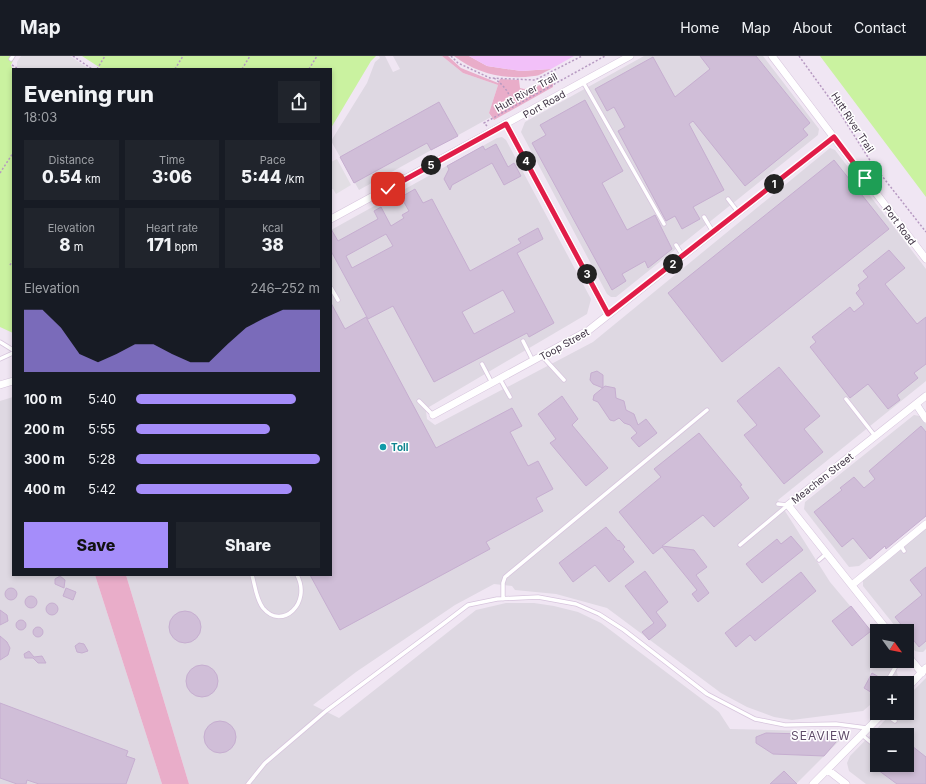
<!DOCTYPE html>
<meta charset="utf-8">
<style>
:root{--surface:#171b24;--page:#20242c;--text:#f1f3f6;--muted:#9ea1a6;--line:#363941;--accent:#a58dfa}
body{margin:0;font-family:Inter,sans-serif;background:var(--page);color:var(--text);height:100vh;display:flex;flex-direction:column;font-size:15px;white-space:nowrap}
*{box-sizing:border-box;margin:0}
p{font-size:13px;color:var(--muted)}
.icon{flex:none;width:22px;height:22px;fill:none;stroke:currentColor;stroke-width:2;stroke-linecap:round;stroke-linejoin:round}
.map{position:relative;flex:1;overflow:hidden}
.panel{position:absolute;left:12px;top:12px;width:320px;height:508px;display:flex;flex-direction:column;background:var(--surface);border-radius:0px;box-shadow:0 2px 6px #0003}
.panel>*{flex:none}
.needle{width:26px;rotate:123deg}
.controls{position:absolute;left:870px;top:568px;display:grid;gap:8px}
.controls a{display:grid;place-items:center;width:44px;height:44px;border-radius:0px;background:var(--surface);box-shadow:0 2px 6px #0003;font-size:20px}
.pin{position:absolute;display:grid;place-items:center;width:34px;height:34px;color:#fff;margin:-17px;border-radius:8px;box-shadow:0 2px 6px #0006}
.km{position:absolute;width:20px;height:20px;margin:-10px;border-radius:50%;background:#222;color:#fff;font-size:11px;line-height:20px;text-align:center}
.round{display:grid;place-items:center;flex:none;width:42px;height:42px;border-radius:0px;background:var(--page)}
.head{display:flex;align-items:center;justify-content:space-between;height:68px;padding:0 12px}
h1{font-size:22px;font-weight:800;line-height:30px}
.stats{display:grid;grid-template-columns:repeat(3,1fr);gap:6px;height:68px;padding:4px 12px}
.stats div{display:grid;align-content:center;border-radius:0px;background:var(--page);text-align:center}
.stats b{font-size:17px;font-weight:800}
.stats small{font-size:11px;font-weight:400}
.stats p{font-size:11px}
.chart{height:112px;padding:8px 12px}
.chart p{display:flex;justify-content:space-between}
.chart svg{width:100%;height:72px;margin-top:4px;fill:var(--accent);opacity:.7}
.cta{display:flex;gap:8px;margin-top:auto;padding:8px 12px}
.cta a{flex:1;height:46px;border-radius:0px;background:var(--accent);color:#111;font-size:16px;font-weight:800;line-height:46px;text-align:center}
.cta a+a{background:var(--page);color:var(--text)}
ul{padding:0 12px;list-style:none;font-size:13px}
li{display:grid;grid-template-columns:64px 48px 1fr;align-items:center;height:30px}
li i{height:10px;border-radius:5px;background:var(--accent)}
header{display:flex;align-items:center;gap:24px;box-sizing:border-box;height:56px;padding:0 20px;background:var(--surface);border-bottom:1px solid var(--line)}
header strong{font-size:19px}
nav{display:flex;gap:22px;margin-inline-start:auto;font-size:14px}
.map>svg:first-child{display:block}
.industrial{fill:#ded8e2;fill-rule:evenodd}
.green{fill:#e9adc9}
.sand{fill:#f2c0f9}
.parking{fill:#e2dee4}
.water{fill:#caf2a0}
.building{fill:#d0bed8;stroke:#c6aed0;fill-rule:evenodd}
.lines{fill:none;stroke-linecap:round;stroke-linejoin:round}
.lane-casing{stroke:#d7c5dd;stroke-width:5}
.street-casing{stroke:#d7c5dd;stroke-width:8}
.path{stroke:#b699c1;stroke-width:1.5;stroke-dasharray:2 2;stroke-linecap:butt}
.lane{stroke:#fff;stroke-width:3.5}
.street{stroke:#fff;stroke-width:7}
.route-casing{stroke:#fff;stroke-width:8}
.route{stroke:#e11d48;stroke-width:5}
.culture-dot{fill:#0f9aa8;stroke:#fff;stroke-width:1.5}
.labels{text-anchor:middle;dominant-baseline:central;stroke-width:3;stroke-linejoin:round;paint-order:stroke}
.street-label{font-size:10px;fill:#413546;stroke:#fff}
.culture-label{font-size:10px;font-weight:bold;fill:#0d838f;stroke:#fff;text-anchor:start}
.quarter-label{font-size:12px;letter-spacing:1px;fill:#604c69;stroke:#fff}
</style>
<header>
<strong>Map</strong>
<nav><a>Home</a><a>Map</a><a>About</a><a>Contact</a></nav>
</header>
<div class="map">
<svg width="926" height="728" viewBox="0 0 926 728">
<rect width="100%" height="100%" fill="#f0e6f3"/>
<path class="industrial" d="M379,0H385L393,16L400,13L393,0H442L463,17L498,29L489,57L491,61L359,134L331,85L367,27L375,6L380,2Z
M644,0H763L819,73L818,79L616,241H611L607,238L521,76L525,66Z
M502,81L506,84L591,243L587,258L429,351L426,355L427,363L435,369L593,286L830,92L835,94L926,213V325L778,444L830,526L877,582V605H894L899,624L895,627H877V643L863,655L792,664L774,661L747,651L721,637L607,552L556,538L515,534L512,530L494,528L455,549L356,616L313,649L339,662L476,554L506,547H534L554,550L578,556L601,567L719,656L730,673L848,676L796,728H189L126,519H331V174L497,82Z
M13,341V519H95L162,728H0V345Z
M914,359L920,360L926,368V458L859,510L849,511L804,453L805,446Z
M926,472V593L923,596H919L915,595L907,584V575H899L863,530V523Z
M926,622V728H866L849,715L847,707L850,700L892,657H907V641ZM877,679H907V709H877Z"/>
<path class="green" d="M442,0H448L461,12L498,27L500,23L519,24L520,32L524,33L553,26V31L494,64L489,57L498,29L463,17Z
M454,0H469L487,10L521,15L551,13C546,15 540,20 534,20C505,24 477,18 454,0Z
M95,519H126L189,728H162Z"/>
<path class="sand" d="M469,0H574L551,13L521,15L487,10Z"/>
<path class="parking" d="M21,0H70L89,13H21L17,11V6Z
M337,103L351,129L336,138L333,133H331V106Z"/>
<path class="water" d="M0,0H15L11,9L13,14V277L0,271Z
M82,0H376L371,5L331,72V13H102Z
M820,0H926V141Z"/>
<path class="building" d="M700,0H756L810,67L803,73L808,79L745,130L693,65L689,68L724,134L693,151L700,163L682,173L675,160L666,165L618,75L625,71L614,51L607,55L595,33L653,1L675,41L710,13Z
M585,44L623,115L602,127L627,174L655,159L672,193L648,212L645,205L622,218L626,225L612,234L532,87L546,79L540,69Z
M439,46L458,80L431,94L427,87L354,127L340,101Z
M496,88L508,111L514,107L521,120L504,129L492,107L452,129L450,134L444,123L449,113L447,110L483,90L485,94Z
M834,104L889,173L722,306L668,237Z
M415,133L423,147L432,143L470,215L521,187L518,183L538,172L543,183L517,197L554,267L529,281L527,277L434,326L393,250L368,263L331,195V173L338,185L378,163L374,155L381,151L391,170L404,162L402,159L409,155L401,141ZM386,178L393,190L352,212L346,200ZM503,234L515,256L474,278L462,256Z
M889,194L905,212L885,228L917,268L926,261V308L914,317L918,322L897,339L900,344L888,353L868,328L850,342L810,291L816,286L812,281L850,251L854,256L864,248L856,237L860,233L858,229L868,221L863,215Z
M331,247L345,273L366,261L436,392L512,352L522,370L510,376L528,410L538,405L553,433L536,442L543,455L486,486L490,493L340,574L310,519H331Z
M779,311L820,360L804,373L823,396L784,428L744,379L757,369L737,345Z
M597,315L603,319V332L593,328L590,324L591,317Z
M605,330L615,332L616,342L624,345L626,354L634,358L638,369L646,363L657,377L639,391L631,382L637,377L630,369L624,367L619,362L614,365L610,364L598,346L593,344L594,339Z
M562,340L578,363L572,369L608,412L586,430L550,387L556,383L538,358Z
M921,370L926,376V460L886,493L885,490L870,503L853,482L842,491L814,456L842,434L840,432L854,421L864,432L875,423L869,415Z
M699,377L742,429L740,430L749,442L714,471L703,459L662,490L694,494L707,511L696,519L709,537L698,546L692,538L697,534L662,491L653,498L619,456L661,421L654,413Z
M606,471L618,485L619,484L625,491L623,493L634,506L609,526L595,509L573,526L559,507Z
M791,480L803,494L762,527L746,508L777,483L781,488Z
M926,511V585L919,591L895,561L922,539L910,524Z
M645,515L668,546L656,556L666,569L665,571L649,584L642,576L654,567L625,530Z
M801,516L816,535L755,585L750,579L736,591L725,577Z
M60,520L65,524L64,532L55,528V523Z
M5 538a6 6 0 1 1 12 0a6 6 0 1 1-12 0Z
M66,532L76,536L73,544L63,540Z
M25 546a6 6 0 1 1 12 0a6 6 0 1 1-12 0Z
M46 553a6 6 0 1 1 12 0a6 6 0 1 1-12 0Z
M851,550L871,575L852,590L832,565Z
M0,554L7,559L8,565L0,569Z
M169 571a16 16 0 1 1 32 0a16 16 0 1 1-32 0Z
M16 569a5 5 0 1 1 10 0a5 5 0 1 1-10 0Z
M33 576a5 5 0 1 1 10 0a5 5 0 1 1-10 0Z
M0,580L7,586L10,592L8,599L0,604Z
M79,587L84,588L88,595L82,597L77,596L75,590Z
M29,595L34,601L42,600L46,607H38L33,602H25L24,598Z
M186 625a16 16 0 1 1 32 0a16 16 0 1 1-32 0Z
M872,617L884,624L883,627H877V633L874,638L864,632Z
M0,647L128,695L126,700L135,703L126,728H39L27,724L26,728H17L0,722Z
M204 681a16 16 0 1 1 32 0a16 16 0 1 1-32 0Z
M766,677L842,679L824,700L773,698L756,687V681Z
M907,686L926,701V728H897L878,714L882,709H907Z
M784,715L797,728H770Z"/>
<g class="lines">
<g class="lane-casing">
<path id="lane" d="M11,3L13,0
M583,26L664,168
M728,143L738,156
M704,161L713,176
M676,189L683,200
M331,232L338,244
M523,285L533,305
M0,286L13,294
M542,300L564,324
M0,303L13,297
M482,308L492,327
M500,323L510,341
M846,343L875,380
M419,345L433,359
M740,489L788,449L778,448
M901,490L904,495
M819,504L826,498
M252,519C255,529 256,543 263,552C282,575 312,547 297,519
M503,543V527L505,521L707,354
M886,627L899,605
M877,644L875,648L877,650
M884,657L895,665
M862,679L873,688
M248,728L265,707L326,655L443,568L468,549L497,543L538,541L576,548L599,558L624,574L707,638L755,663L785,669L836,668L867,672"/>
</g>
<g class="street-casing">
<path id="street" d="M772,0L926,203
M506,68L608,258
M331,163L630,0
M0,329L13,325
M916,348L926,363
M433,359L589,274L834,81
M852,529L926,468
M888,575L788,449L926,340
M907,599L922,617
M907,632L926,612
M828,714L846,728
M813,728L883,657"/>
</g>
<path class="path" d="M73,0L92,13
M451,0L458,7L490,22L535,24L582,0
M799,0L838,54L871,106L926,176
M12,9L17,12
M97,13L105,0
M175,13L183,0
M242,13L250,0
M309,13L317,0
M494,22C505,30 510,38 514,51
M487,70L484,67L605,0
M0,117L13,97
M10,209L13,204"/>
<use href="#lane" class="lane"/>
<use href="#street" class="street"/>
</g>
<g class="lines">
<g class="route-casing">
<path id="route" d="M388,133L506,68L608,258L834,81L865,122"/>
</g>
<use href="#route" class="route"/>
</g>
<circle class="culture-dot" cx="383" cy="391" r="4"/>
<g class="labels">
<g class="street-label">
<text transform="translate(526 36) rotate(-29)">Hutt River Trail</text>
<text transform="translate(544 48) rotate(-29)">Port Road</text>
<text transform="translate(853 66) rotate(57)">Hutt River Trail</text>
<text transform="translate(900 169) rotate(53)">Port Road</text>
<text transform="translate(564 288) rotate(-29)">Toop Street</text>
<text transform="translate(822 422) rotate(-38)">Meachen Street</text>
</g>
<g class="culture-label">
<text x="391" y="391">Toll</text>
</g>
<g class="quarter-label">
<text x="821" y="679">SEAVIEW</text>
</g>
</g>
</svg>
<div class="controls">
<a><svg class="needle" viewBox="-14 -14 28 28"><path d="M0-13l5 13h-10z" fill="#e53935"/><path d="M0 13l5-13h-10z" fill="#9ea1a6"/></svg></a>
<a>+</a>
<a>−</a>
</div>
<div class="pin" style="left:865px;top:122px;background:#1e9e55"><svg class="icon" aria-label="arrive" viewBox="0 0 24 24"><path d="M6 21V4h12l-3 4 3 4H6"/></svg></div>
<div class="pin" style="left:388px;top:133px;background:#d93025"><svg class="icon" aria-label="check" viewBox="0 0 24 24"><path d="M5 12l5 5 9-10"/></svg></div>
<b class="km" style="left:774px;top:128px">1</b>
<b class="km" style="left:673px;top:208px">2</b>
<b class="km" style="left:587px;top:218px">3</b>
<b class="km" style="left:526px;top:105px">4</b>
<b class="km" style="left:431px;top:109px">5</b>
<section class="panel">
<div class="head"><div><h1>Evening run</h1><p>18:03</p></div><a class="round"><svg class="icon" aria-label="share" viewBox="0 0 24 24"><path d="M12 15V3M7 8l5-5 5 5M5 13v7h14v-7"/></svg></a></div>
<div class="stats">
<div><p>Distance</p><b>0.54<small> km</small></b></div>
<div><p>Time</p><b>3:06</b></div>
<div><p>Pace</p><b>5:44<small> /km</small></b></div>
</div>
<div class="stats">
<div><p>Elevation</p><b>8<small> m</small></b></div>
<div><p>Heart rate</p><b>171<small> bpm</small></b></div>
<div><p>kcal</p><b>38</b></div>
</div>
<div class="chart"><p><span>Elevation</span>246–252 m</p>
<svg viewBox="0 0 160 44" preserveAspectRatio="none"><path d="M0 44V6L10 6L20 17L30 33L40 38L50 33L60 27L70 27L80 33L90 38L100 38L110 27L120 17L130 11L140 6L150 6L160 6V44z"/></svg>
</div>
<ul>
<li><b>100 m</b>5:40<i style="width:87%"></i></li>
<li><b>200 m</b>5:55<i style="width:73%"></i></li>
<li><b>300 m</b>5:28<i style="width:100%"></i></li>
<li><b>400 m</b>5:42<i style="width:85%"></i></li>
</ul>
<div class="cta"><a>Save</a><a>Share</a></div>
</section>
</div>
